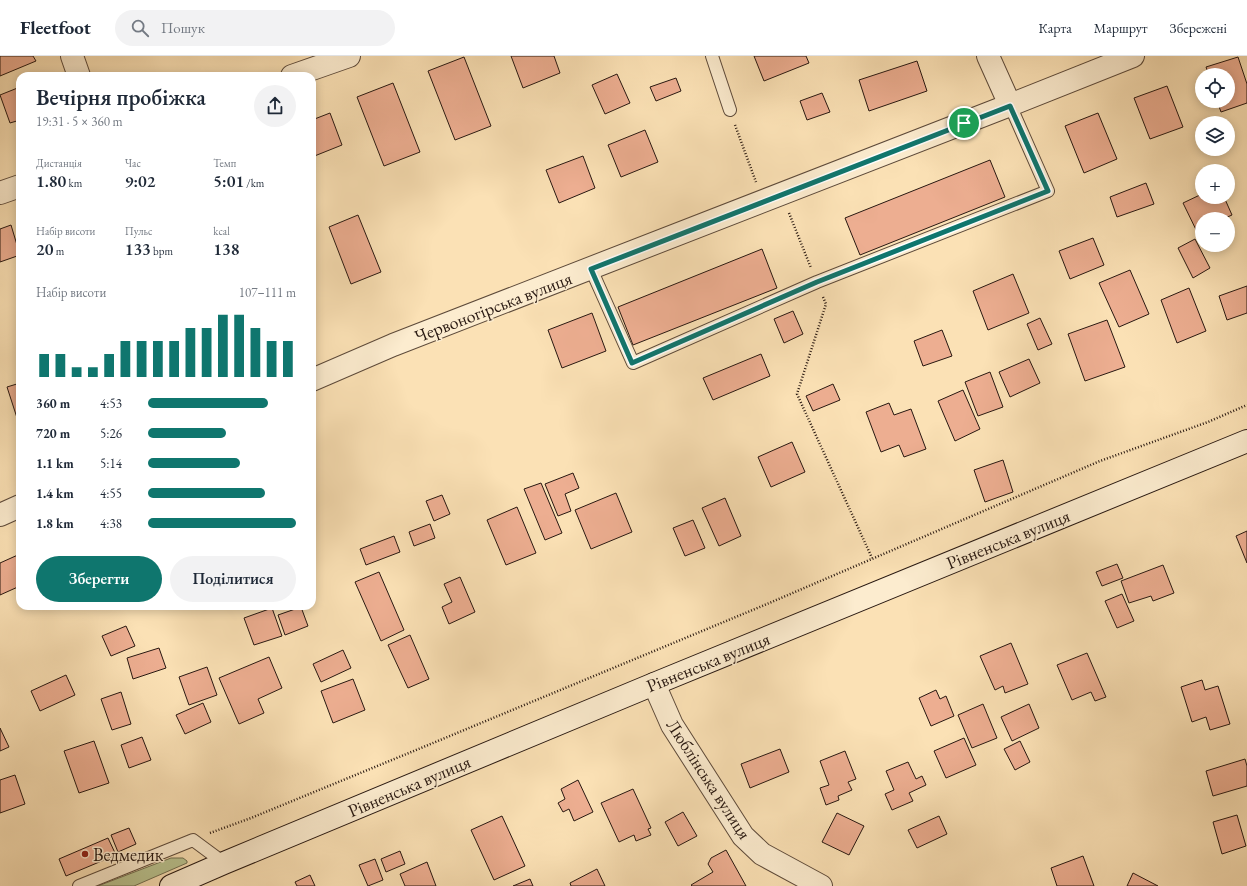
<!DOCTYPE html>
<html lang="uk">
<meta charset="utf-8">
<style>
:root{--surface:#fff;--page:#f2f2f3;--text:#1f2937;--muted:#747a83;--line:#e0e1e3;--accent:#0f766e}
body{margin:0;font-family:"EB Garamond",serif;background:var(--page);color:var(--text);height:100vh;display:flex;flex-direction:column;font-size:15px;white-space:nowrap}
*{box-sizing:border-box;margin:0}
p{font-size:13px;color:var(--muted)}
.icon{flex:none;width:22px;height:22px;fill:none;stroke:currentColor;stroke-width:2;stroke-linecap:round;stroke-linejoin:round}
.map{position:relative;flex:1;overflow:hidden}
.panel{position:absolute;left:16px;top:16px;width:300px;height:538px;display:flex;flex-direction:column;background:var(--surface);border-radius:12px;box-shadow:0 2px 10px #0003}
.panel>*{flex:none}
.tools{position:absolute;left:1195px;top:12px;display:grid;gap:8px}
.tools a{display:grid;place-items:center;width:40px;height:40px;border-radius:50%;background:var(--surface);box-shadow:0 2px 10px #0003;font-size:20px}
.pin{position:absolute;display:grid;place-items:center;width:34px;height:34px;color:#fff;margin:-17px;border:2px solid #fff;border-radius:50%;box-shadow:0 1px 4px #0007}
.round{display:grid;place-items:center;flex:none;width:42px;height:42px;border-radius:21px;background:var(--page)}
.headline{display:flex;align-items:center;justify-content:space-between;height:68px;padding:0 20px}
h1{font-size:22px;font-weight:600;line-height:30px}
.stats{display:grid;grid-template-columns:repeat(3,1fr);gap:6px;height:68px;padding:4px 20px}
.stats div{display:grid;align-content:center}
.stats b{font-size:17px;font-weight:600}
.stats small{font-size:11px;font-weight:400}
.stats p{font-size:11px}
.chart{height:112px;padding:8px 20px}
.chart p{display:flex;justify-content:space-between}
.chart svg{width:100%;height:72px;margin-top:4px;stroke:var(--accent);stroke-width:6}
.action{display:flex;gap:8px;margin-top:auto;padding:8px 20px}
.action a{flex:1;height:46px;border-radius:24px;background:var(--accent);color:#fff;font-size:16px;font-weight:600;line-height:46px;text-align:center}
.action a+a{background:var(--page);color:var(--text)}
ul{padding:0 20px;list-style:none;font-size:13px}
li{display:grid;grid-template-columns:64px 48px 1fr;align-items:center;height:30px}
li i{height:10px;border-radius:5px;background:var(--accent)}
header{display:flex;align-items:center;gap:24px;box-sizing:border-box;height:56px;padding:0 20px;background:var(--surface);border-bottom:1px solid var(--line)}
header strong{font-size:19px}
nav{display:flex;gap:22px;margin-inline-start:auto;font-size:14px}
.search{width:280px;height:36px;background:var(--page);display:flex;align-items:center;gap:10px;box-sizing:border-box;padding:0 14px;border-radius:22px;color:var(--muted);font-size:15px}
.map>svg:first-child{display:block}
.green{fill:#bac491;stroke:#716e51}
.building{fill:#edae91;stroke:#281811}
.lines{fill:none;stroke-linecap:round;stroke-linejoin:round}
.service-casing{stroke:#5d4a3a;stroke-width:14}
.minor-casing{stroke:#5d4a3a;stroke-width:24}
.secondary-casing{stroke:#281811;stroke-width:24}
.path{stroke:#281811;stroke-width:2.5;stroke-dasharray:1 2;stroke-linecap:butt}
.service{stroke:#fceccf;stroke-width:12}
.minor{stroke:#fceccf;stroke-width:22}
.secondary{stroke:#fceccf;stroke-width:22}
.route-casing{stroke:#fff;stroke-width:8}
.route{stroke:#0f766e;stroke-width:5}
.poi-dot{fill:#8f2418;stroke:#fceccf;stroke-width:1.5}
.labels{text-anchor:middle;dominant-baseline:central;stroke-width:3;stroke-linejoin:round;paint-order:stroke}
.street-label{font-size:18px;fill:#281811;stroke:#fceccf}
.poi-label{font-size:18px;fill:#281811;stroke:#fceccf;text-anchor:start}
</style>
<header>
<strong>Fleetfoot</strong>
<div class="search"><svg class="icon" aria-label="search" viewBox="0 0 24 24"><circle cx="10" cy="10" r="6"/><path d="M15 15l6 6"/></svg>Пошук</div>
<nav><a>Карта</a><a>Маршрут</a><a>Збережені</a></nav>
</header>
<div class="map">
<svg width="1247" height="830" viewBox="0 0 1247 830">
<rect width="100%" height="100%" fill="#fbe1b5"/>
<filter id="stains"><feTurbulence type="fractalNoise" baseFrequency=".005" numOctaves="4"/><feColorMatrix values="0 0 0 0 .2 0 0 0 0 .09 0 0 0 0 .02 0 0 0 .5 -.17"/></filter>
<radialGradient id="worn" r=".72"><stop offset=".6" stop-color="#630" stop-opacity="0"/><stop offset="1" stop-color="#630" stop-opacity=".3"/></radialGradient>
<path class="green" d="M171,802H183L187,805V807L134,830H98Z"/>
<path class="building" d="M0,0H33L36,5L0,20Z
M511,0H554L560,17L523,32Z
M754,0H806L809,7L764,25Z
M464,1L491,70L455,84L428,15Z
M1238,1L1247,28V47L1221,56L1217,45H1228V19H1209L1206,11Z
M917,5L927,35L869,55L859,24Z
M617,18L630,47L605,58L592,29Z
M676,22L681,35L656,45L650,31Z
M393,27L420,96L384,110L357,41Z
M1167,30L1183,71L1150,83L1134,42Z
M20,31V64L10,67L0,39Z
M822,37L830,56L807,64L800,45Z
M330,57L342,89L312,101V64Z
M1098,57L1117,103L1084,117L1065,70Z
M645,74L658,106L621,121L608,89Z
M583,100L595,132L559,147L546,114Z
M990,104L1005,141L860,199L845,162Z
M1146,127L1154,148L1117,161L1110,141Z
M1202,138V141H1224L1232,159L1223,163H1202V186L1183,147Z
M358,159L381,216L351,228L329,171Z
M11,169L20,199L0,206V173Z
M1093,182L1104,209L1070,223L1059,195Z
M1195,183L1210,212L1193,222L1178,192Z
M762,193L777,232L633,289L618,251Z
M1130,214L1149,258L1119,271L1099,227Z
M1013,218L1029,257L988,274L973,235Z
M1247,230V257L1227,264L1219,240Z
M1189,232L1206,275L1177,287L1161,244Z
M793,255L803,278L784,287L774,263Z
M592,257L606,295L562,312L548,274Z
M1040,262L1052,288L1038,294L1027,268Z
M1107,264L1125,311L1085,325L1068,278Z
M942,274L952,300L923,310L914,285Z
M761,298L770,320L713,344L703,322Z
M1029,303L1040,327L1010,341L999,316Z
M990,316L1003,351L978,360L965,326Z
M20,327V368H19L7,331Z
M833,328L840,344L813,355L806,340Z
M963,334L980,373L955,385L938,345Z
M889,347L894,359L911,353L926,393L904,401L899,389L881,396L866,356Z
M792,386L805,416L771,431L758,401Z
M1003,404L1013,436L985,446L974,414Z
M573,417L579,432L565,438L571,455L558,460L545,428Z
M541,427L562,477L545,484L524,433Z
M616,437L632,476L591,493L575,454Z
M442,439L450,458L434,465L426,445Z
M725,442L741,480L719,490L702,452Z
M517,451L536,497L506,509L487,464Z
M693,464L705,492L685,500L673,472Z
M430,468L435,482L414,490L409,476Z
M1247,475V507L1236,480Z
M394,480L400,496L366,509L360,493Z
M20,498V530L0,539V507Z
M1117,508L1123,522L1102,530L1096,516Z
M1163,509L1174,537L1153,545L1151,540L1129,547L1121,525Z
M379,516L404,574L381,585L355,526Z
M460,521L475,556L449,568L442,551L452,546L444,528Z
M1122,538L1134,565L1117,572L1105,545Z
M301,551L308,570L285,579L278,559Z
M272,552L282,580L254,589L244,562Z
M126,570L135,590L111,600L102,580Z
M410,579L429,623L408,632L388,589Z
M1011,587L1028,628L1005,637L1003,630L995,634L980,600Z
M159,592L166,612L133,623L127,602Z
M343,594L351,612L321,626L313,608Z
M1087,597L1106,641L1095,645L1091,636L1072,644L1057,609Z
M269,601L282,632L258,643L264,657L239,668L219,622Z
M207,611L217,639L189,649L179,621Z
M66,619L75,639L40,655L31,635Z
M353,623L365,654L333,667L321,635Z
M1202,624L1205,634L1218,630L1230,668L1210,674L1206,661L1192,666L1181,631Z
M936,634L940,643L946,640L954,660L931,670L919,642Z
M121,636L131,668L112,674L101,643Z
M203,647L211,666L185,678L176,659Z
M983,648L997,682L972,692L958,659Z
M1029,648L1039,672L1012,685L1001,661Z
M0,672L9,691L0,695Z
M142,681L151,704L129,712L121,689Z
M964,682L976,709L946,722L934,695Z
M94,685L109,727L79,737L64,695Z
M1020,685L1030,706L1015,714L1004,693Z
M780,693L789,716L750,732L741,708Z
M845,695L856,723L848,726L852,734L838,740L839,744L826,749L820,732L829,729L820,705Z
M1245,703L1247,710V730L1213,740L1206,715Z
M908,706L916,723L922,720L926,729L909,737L913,745L892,754L885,738L894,734L886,715Z
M15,719L25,748L0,757V724Z
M578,724L593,756L574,765L569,753L563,756L558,747L565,743L561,733Z
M633,733L651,772L648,773L651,779L636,785L634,779L619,786L601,747Z
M683,756L697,780L678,790L665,766Z
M837,757L864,770L849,799L822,786Z
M1237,759L1246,790L1222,798L1213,766Z
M502,760L525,810L494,824L471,774Z
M939,760L947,778L917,792L908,774Z
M129,772L136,788L118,796L111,779Z
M108,782L116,799L66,820L59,803Z
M726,794L746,830H692L691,829L713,816L708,808L711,802Z
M400,795L405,808L386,816L381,803Z
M1083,800L1094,830H1057L1051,812Z
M375,803L383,824L368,830L359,809Z
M427,806L436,830H405L400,818Z
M597,813L605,830H571L570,827Z
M1133,817L1158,830H1127Z
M310,819L315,830H297L295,826Z
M530,823L533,830H513Z"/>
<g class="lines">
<g class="service-casing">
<path id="service" d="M712,0L730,54
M591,213L633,307L817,226L1048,135L1010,49
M79,830L193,784L224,807"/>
</g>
<g class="minor-casing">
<path id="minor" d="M72,0L79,20
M988,0L1010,49
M292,20L349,0
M0,137L20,130
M312,324L393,289L1010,49L1133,0
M0,459L20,450
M654,628L672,669L743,780L762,798L821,830"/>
</g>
<g class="secondary-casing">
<path id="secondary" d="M171,830L224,807L654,628L1247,385"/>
</g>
<path class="path" d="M735,69L756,126
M789,157L811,212
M823,241L826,248L797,338L872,502
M210,777L251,762L421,692L767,548L1100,405L1208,366L1247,349"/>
<use href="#service" class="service"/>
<use href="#minor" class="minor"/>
<use href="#secondary" class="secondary"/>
</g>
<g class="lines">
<g class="route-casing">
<path id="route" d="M1010,50L1048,135L817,226L632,307L591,213Z"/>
</g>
<use href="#route" class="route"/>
</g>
<circle class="poi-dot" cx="85" cy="798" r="4"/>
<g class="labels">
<g class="street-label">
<text transform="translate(493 251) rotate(-21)">Червоногірська вулиця</text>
<text transform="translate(1008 483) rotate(-22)">Рівненська вулиця</text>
<text transform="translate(708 606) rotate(-22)">Рівненська вулиця</text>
<text transform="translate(709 723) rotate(57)">Люблінська вулиця</text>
<text transform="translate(409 730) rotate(-23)">Рівненська вулиця</text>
</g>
<g class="poi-label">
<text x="93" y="798">Ведмедик</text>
</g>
</g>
<rect width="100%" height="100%" filter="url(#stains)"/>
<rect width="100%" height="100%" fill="url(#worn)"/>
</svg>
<div class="tools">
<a><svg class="icon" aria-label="locate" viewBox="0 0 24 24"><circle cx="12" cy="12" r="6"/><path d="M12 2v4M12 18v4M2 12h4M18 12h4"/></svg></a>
<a><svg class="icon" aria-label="layers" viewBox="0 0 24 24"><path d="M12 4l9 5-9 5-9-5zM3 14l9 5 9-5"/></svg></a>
<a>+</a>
<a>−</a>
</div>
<div class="pin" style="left:964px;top:67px;background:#1e9e55"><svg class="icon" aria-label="arrive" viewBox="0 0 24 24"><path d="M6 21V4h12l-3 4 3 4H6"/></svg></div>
<section class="panel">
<div class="headline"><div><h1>Вечірня пробіжка</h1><p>19:31 · 5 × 360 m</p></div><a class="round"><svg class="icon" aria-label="share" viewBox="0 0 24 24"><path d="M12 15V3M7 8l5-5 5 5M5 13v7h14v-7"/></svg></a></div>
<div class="stats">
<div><p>Дистанція</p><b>1.80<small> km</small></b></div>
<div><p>Час</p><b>9:02</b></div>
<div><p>Темп</p><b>5:01<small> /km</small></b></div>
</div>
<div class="stats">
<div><p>Набір висоти</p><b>20<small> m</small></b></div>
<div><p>Пульс</p><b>133<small> bpm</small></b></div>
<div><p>kcal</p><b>138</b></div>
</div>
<div class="chart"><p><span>Набір висоти</span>107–111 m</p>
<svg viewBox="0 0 160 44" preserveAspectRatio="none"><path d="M5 44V30M15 44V30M25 44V38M35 44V38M45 44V30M55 44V22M65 44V22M75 44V22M85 44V22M95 44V14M105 44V14M115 44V6M125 44V6M135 44V14M145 44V22M155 44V22"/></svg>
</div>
<ul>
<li><b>360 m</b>4:53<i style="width:81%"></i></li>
<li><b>720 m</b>5:26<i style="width:53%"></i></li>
<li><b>1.1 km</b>5:14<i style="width:62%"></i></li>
<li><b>1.4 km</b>4:55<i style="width:79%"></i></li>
<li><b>1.8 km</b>4:38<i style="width:100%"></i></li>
</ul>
<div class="action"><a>Зберегти</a><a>Поділитися</a></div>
</section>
</div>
